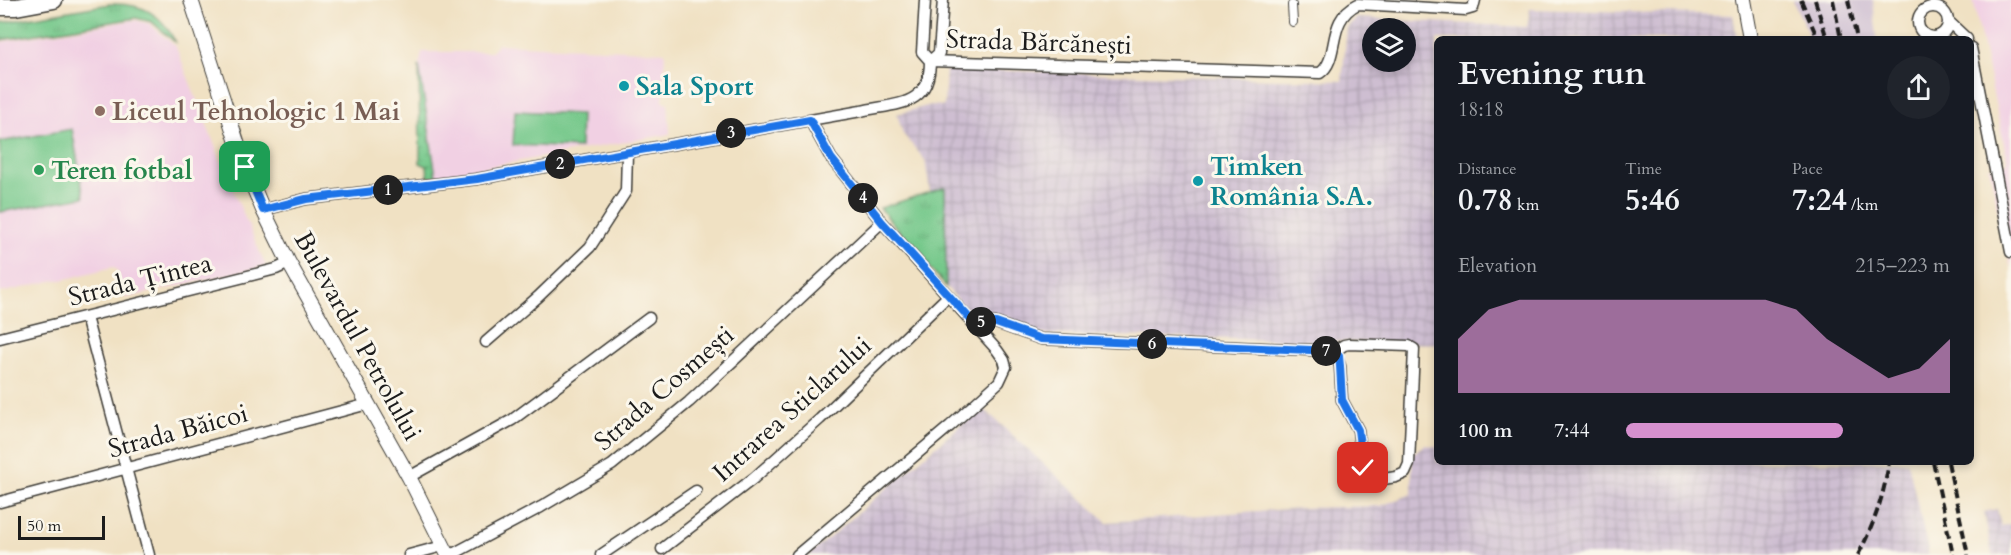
<!DOCTYPE html>
<meta charset="utf-8">
<style>
:root{--surface:#171b24;--page:#20242c;--text:#f1f3f6;--muted:#9ea1a6;--accent:#d690ce}
body{margin:0;font-family:Cardo,serif;background:var(--page);color:var(--text);height:100vh;display:flex;flex-direction:column;font-size:22px;white-space:nowrap}
*{box-sizing:border-box;margin:0}
p{font-size:20px;color:var(--muted)}
.icon{flex:none;width:33px;height:33px;fill:none;stroke:currentColor;stroke-width:2;stroke-linecap:round;stroke-linejoin:round}
.map{position:relative;flex:1;overflow:hidden}
.side{position:absolute;left:1434px;top:36px;width:540px;height:429px;display:flex;flex-direction:column;background:var(--surface);border-radius:9px;box-shadow:0 3px 9px #0003}
.side>*{flex:none}
.controls{position:absolute;left:1362px;top:18px;display:grid;gap:12px}
.controls a{display:grid;place-items:center;width:54px;height:54px;border-radius:50%;background:var(--surface);box-shadow:0 3px 9px #0003;font-size:30px}
.scale{position:absolute;left:18px;bottom:15px;width:87px;box-sizing:border-box;padding-left:6px;border:3px solid #1c1c1c;border-top:0;font-size:16px;line-height:21px;white-space:nowrap;color:#1c1c1c;-webkit-text-stroke:4px #fbf7ec;paint-order:stroke}
.pin{position:absolute;display:grid;place-items:center;width:51px;height:51px;color:#fff;margin:-26px;border-radius:12px;box-shadow:0 3px 9px #0006}
.km{position:absolute;width:30px;height:30px;margin:-15px;border-radius:50%;background:#222;color:#fff;font-size:16px;line-height:30px;text-align:center}
.round{display:grid;place-items:center;flex:none;width:63px;height:63px;border-radius:32px;background:var(--page)}
.summary{display:flex;align-items:center;justify-content:space-between;height:102px;padding:0 24px}
h1{font-size:33px;font-weight:800;line-height:45px}
.metrics{display:grid;grid-template-columns:repeat(3,1fr);gap:9px;height:102px;padding:6px 24px}
.metrics div{display:grid;align-content:center}
.metrics b{font-size:30px;font-weight:800}
.metrics small{font-size:16px;font-weight:400}
.metrics p{font-size:16px}
.chart{height:168px;padding:12px 24px}
.chart p{display:flex;justify-content:space-between}
.chart svg{width:100%;height:108px;margin-top:6px;fill:var(--accent);opacity:.7}
ul{padding:0 24px;list-style:none;font-size:20px}
li{display:grid;grid-template-columns:96px 72px 1fr;align-items:center;height:45px}
li i{height:15px;border-radius:8px;background:var(--accent)}
.map>svg:first-child{display:block}
.built{fill:#f1d0e3}
.industrial{fill:url(#industrial-grid);fill-rule:evenodd}
.railway{fill:#cebed1}
.grass{fill:url(#grass-dots);stroke:#487253;stroke-width:1.5}
.park{fill:url(#park-tufts);stroke:#487253;stroke-width:1.5}
.garden{fill:#75c88a;stroke:#487253;stroke-width:1.5}
.lines{fill:none;stroke-linecap:round;stroke-linejoin:round}
.pedestrian-casing{stroke:#3c3a35;stroke-width:10}
.minor-casing{stroke:#3c3a35;stroke-width:13}
.tertiary-casing{stroke:#3c3a35;stroke-width:16}
.primary-casing{stroke:#3c3a35;stroke-width:19}
.pedestrian{stroke:#fff;stroke-width:8}
.minor{stroke:#fff;stroke-width:10}
.tertiary{stroke:#fff;stroke-width:14}
.primary{stroke:#fff;stroke-width:16}
.rail{stroke:#1c1c1c;stroke-width:4;stroke-dasharray:9 4.5;stroke-linecap:butt}
.route-casing{stroke:#fff;stroke-width:12}
.route{stroke:#1a73e8;stroke-width:8}
.culture-dot{fill:#0f9aa8;stroke:#fbf7ec;stroke-width:2}
.education-dot{fill:#8d6e63;stroke:#fbf7ec;stroke-width:2}
.leisure-dot{fill:#2e9e5b;stroke:#fbf7ec;stroke-width:2}
.labels{text-anchor:middle;dominant-baseline:central;stroke-width:6;stroke-linejoin:round;paint-order:stroke}
.street-label{font-size:26px;fill:#1c1c1c;stroke:#fbf7ec}
.culture-label{font-size:26px;font-weight:bold;fill:#0d838f;stroke:#fbf7ec;text-anchor:start}
.education-label{font-size:26px;font-weight:bold;fill:#785e54;stroke:#fbf7ec;text-anchor:start}
.leisure-label{font-size:26px;font-weight:bold;fill:#27864d;stroke:#fbf7ec;text-anchor:start}
</style>
<div class="map">
<svg width="2011" height="555" viewBox="0 0 2011 555">
<defs>
<pattern id="industrial-grid" width="8" height="8" patternUnits="userSpaceOnUse" patternTransform="scale(1.5)"><rect width="8" height="8" fill="#cebed1"/><path d="M0 4h8M4 0v8" fill="none" stroke="#b0a3b3"/></pattern>
<pattern id="grass-dots" width="8" height="8" patternUnits="userSpaceOnUse" patternTransform="scale(1.5)"><rect width="8" height="8" fill="#75c88a"/><path d="M2 2h.1M6 6h.1" fill="none" stroke="#65ab76" stroke-width="1.8" stroke-linecap="round"/></pattern>
<pattern id="park-tufts" width="24" height="20" patternUnits="userSpaceOnUse" patternTransform="scale(1.5)"><rect width="24" height="20" fill="#75c88a"/><path d="M3 7l-1-3M5 7V3M7 7l1-3M15 17l-1-3M17 17v-4M19 17l1-3" fill="none" stroke="#65ab76"/></pattern>
</defs>
<rect width="100%" height="100%" fill="#fbf7ec"/>
<filter id="ink" filterUnits="userSpaceOnUse"><feTurbulence type="fractalNoise" baseFrequency=".0167" numOctaves="2"/><feDisplacementMap in="SourceGraphic" scale="12" xChannelSelector="R" yChannelSelector="G"/><feConvolveMatrix kernelMatrix="1 2 1 2 8 2 1 2 1" color-interpolation-filters="sRGB"/></filter>
<filter id="wash" filterUnits="userSpaceOnUse"><feTurbulence type="fractalNoise" baseFrequency=".008" numOctaves="4" result="noise"/><feDisplacementMap in="SourceGraphic" scale="24" xChannelSelector="R" yChannelSelector="G"/><feGaussianBlur stdDeviation="1.35" result="paint"/><feColorMatrix in="noise" values="0 0 0 0 0 0 0 0 0 0 0 0 0 0 0 0 0 1.4 0 .05"/><feComposite in="paint" operator="in"/></filter>
<g filter="url(#wash)">
<rect width="100%" height="100%" fill="#f0e1c3"/>
<path class="built" d="M1973,0H2011V268L1989,167L2008,163Z
M135,20L150,24L176,47L226,174L266,266L125,298L117,270L113,267L62,280H56L0,293V42Z
M498,44L665,52L663,101L668,103L670,134L436,176L419,66L422,52H492Z"/>
<path class="industrial" d="M1530,9L1733,15L1737,39H1437V344L1037,334L1011,328V317L972,315L941,281L880,208L930,192L925,160L903,134L897,114L931,105L944,106L946,69L1342,81L1347,27L1357,18L1527,27ZM1372,28H1406V62H1372Z
M982,407L1107,522L1301,508L1380,506L1412,494V454L1425,445L1437,447V462H1908L1929,555H809Z
M1997,509L2001,526L2011,524V555H1992L1984,512Z"/>
<path class="railway" d="M1792,0H1873L1877,39H1809L1805,26Z"/>
<path class="grass" d="M419,66L436,176L428,177L427,166L420,163Z"/>
<path class="park" d="M110,4C143,3 161,13 176,43L152,22L136,18L0,40V23Z
M945,187L946,287L880,208Z"/>
<path class="garden" d="M515,111L581,114L580,148L513,145Z
M72,129L84,197L0,212V142Z"/>
</g>
<g filter="url(#ink)">
<g class="lines">
<g class="pedestrian-casing">
<path id="pedestrian" d="M1292,5L1293,22"/>
</g>
<g class="minor-casing">
<path id="minor" d="M925,0L922,52L930,61L939,53L943,0
M1918 22a15 15 0 1 1 30 0a15 15 0 1 1-30 0Z
M1948,21L1967,39
M1971,48L2011,252
M263,210L306,199L477,179L861,111C897,103 930,107 930,61L1320,73C1341,58 1325,20 1358,4L1466,10L1473,8L1475,0
M86,317L149,555
M972,322L996,323L1041,339L1335,351
M0,338L276,269L289,263
M486,342L538,297L590,247L626,191L627,152
M1349,344L1409,346L1414,349L1409,464L1405,473L1396,477L1377,480L1368,477L1363,468L1358,430L1342,400L1340,366L1335,351L1344,345Z
M409,477L512,420L649,318
M0,502L368,404
M662,549L754,478L820,419L948,296
M409,555L443,546
M451,555L541,507L612,465L689,402L882,222
M601,555L696,491
M797,555L950,426L999,382L1006,367L1004,360L997,350L882,222L831,158L810,120"/>
</g>
<g class="tertiary-casing">
<path id="tertiary" d="M191,0L245,167L263,210L289,263L409,477L448,555
M1743,0L1750,39"/>
</g>
<g class="primary-casing">
<path id="primary" d="M0,7H16L54,0"/>
</g>
<use href="#pedestrian" class="pedestrian"/>
<use href="#minor" class="minor"/>
<use href="#tertiary" class="tertiary"/>
<use href="#primary" class="primary"/>
<path class="rail" d="M1801,0L1818,39
M1815,0L1827,39
M1833,0L1841,39
M1848,0L1857,39
M1933,462L1953,555
M1948,462L1968,555
M1858,555C1874,525 1884,495 1889,462"/>
</g>
</g>
<g class="lines" filter="url(#ink)">
<g class="route-casing">
<path id="route" d="M245,167L263,210L306,199L477,179L810,120L831,158L882,222L972,321L996,323L1041,339L1335,351L1339,356L1340,366L1342,400L1358,430L1363,468"/>
</g>
<use href="#route" class="route"/>
</g>
<g class="culture-dot">
<circle cx="624" cy="86" r="6"/>
<circle cx="1198" cy="181" r="6"/>
</g>
<circle class="education-dot" cx="100" cy="111" r="6"/>
<circle class="leisure-dot" cx="39" cy="170" r="6"/>
<g class="labels">
<g class="street-label">
<text transform="translate(1039 42) rotate(2)">Strada Bărcănești</text>
<text transform="translate(140 280) rotate(-14)">Strada Țintea</text>
<text transform="translate(358 336) rotate(61)">Bulevardul Petrolului</text>
<text transform="translate(664 388) rotate(-41)">Strada Cosmești</text>
<text transform="translate(792 409) rotate(-42)">Intrarea Sticlarului</text>
<text transform="translate(178 431) rotate(-15)">Strada Băicoi</text>
</g>
<g class="culture-label">
<text x="636" y="86">Sala Sport</text>
<text x="1210" y="166">Timken<tspan x="1210" dy="30">România S.A.</tspan></text>
</g>
<g class="education-label">
<text x="112" y="111">Liceul Tehnologic 1 Mai</text>
</g>
<g class="leisure-label">
<text x="51" y="170">Teren fotbal</text>
</g>
</g>
</svg>
<div class="controls">
<a><svg class="icon" aria-label="layers" viewBox="0 0 24 24"><path d="M12 4l9 5-9 5-9-5zM3 14l9 5 9-5"/></svg></a>
</div>
<div class="scale">50 m</div>
<div class="pin" style="left:245px;top:167px;background:#1e9e55"><svg class="icon" aria-label="arrive" viewBox="0 0 24 24"><path d="M6 21V4h12l-3 4 3 4H6"/></svg></div>
<div class="pin" style="left:1363px;top:468px;background:#d93025"><svg class="icon" aria-label="check" viewBox="0 0 24 24"><path d="M5 12l5 5 9-10"/></svg></div>
<b class="km" style="left:388px;top:190px">1</b>
<b class="km" style="left:560px;top:164px">2</b>
<b class="km" style="left:731px;top:133px">3</b>
<b class="km" style="left:863px;top:198px">4</b>
<b class="km" style="left:981px;top:322px">5</b>
<b class="km" style="left:1152px;top:344px">6</b>
<b class="km" style="left:1326px;top:351px">7</b>
<section class="side">
<div class="summary"><div><h1>Evening run</h1><p>18:18</p></div><a class="round"><svg class="icon" aria-label="share" viewBox="0 0 24 24"><path d="M12 15V3M7 8l5-5 5 5M5 13v7h14v-7"/></svg></a></div>
<div class="metrics">
<div><p>Distance</p><b>0.78<small> km</small></b></div>
<div><p>Time</p><b>5:46</b></div>
<div><p>Pace</p><b>7:24<small> /km</small></b></div>
</div>
<div class="chart"><p><span>Elevation</span>215–223 m</p>
<svg viewBox="0 0 160 44" preserveAspectRatio="none"><path d="M0 44V22L10 10L20 6L30 6L40 6L50 6L60 6L70 6L80 6L90 6L100 6L110 10L120 22L130 30L140 38L150 34L160 22V44z"/></svg>
</div>
<ul>
<li><b>100 m</b>7:44<i style="width:67%"></i></li>
</ul>
</section>
</div>
